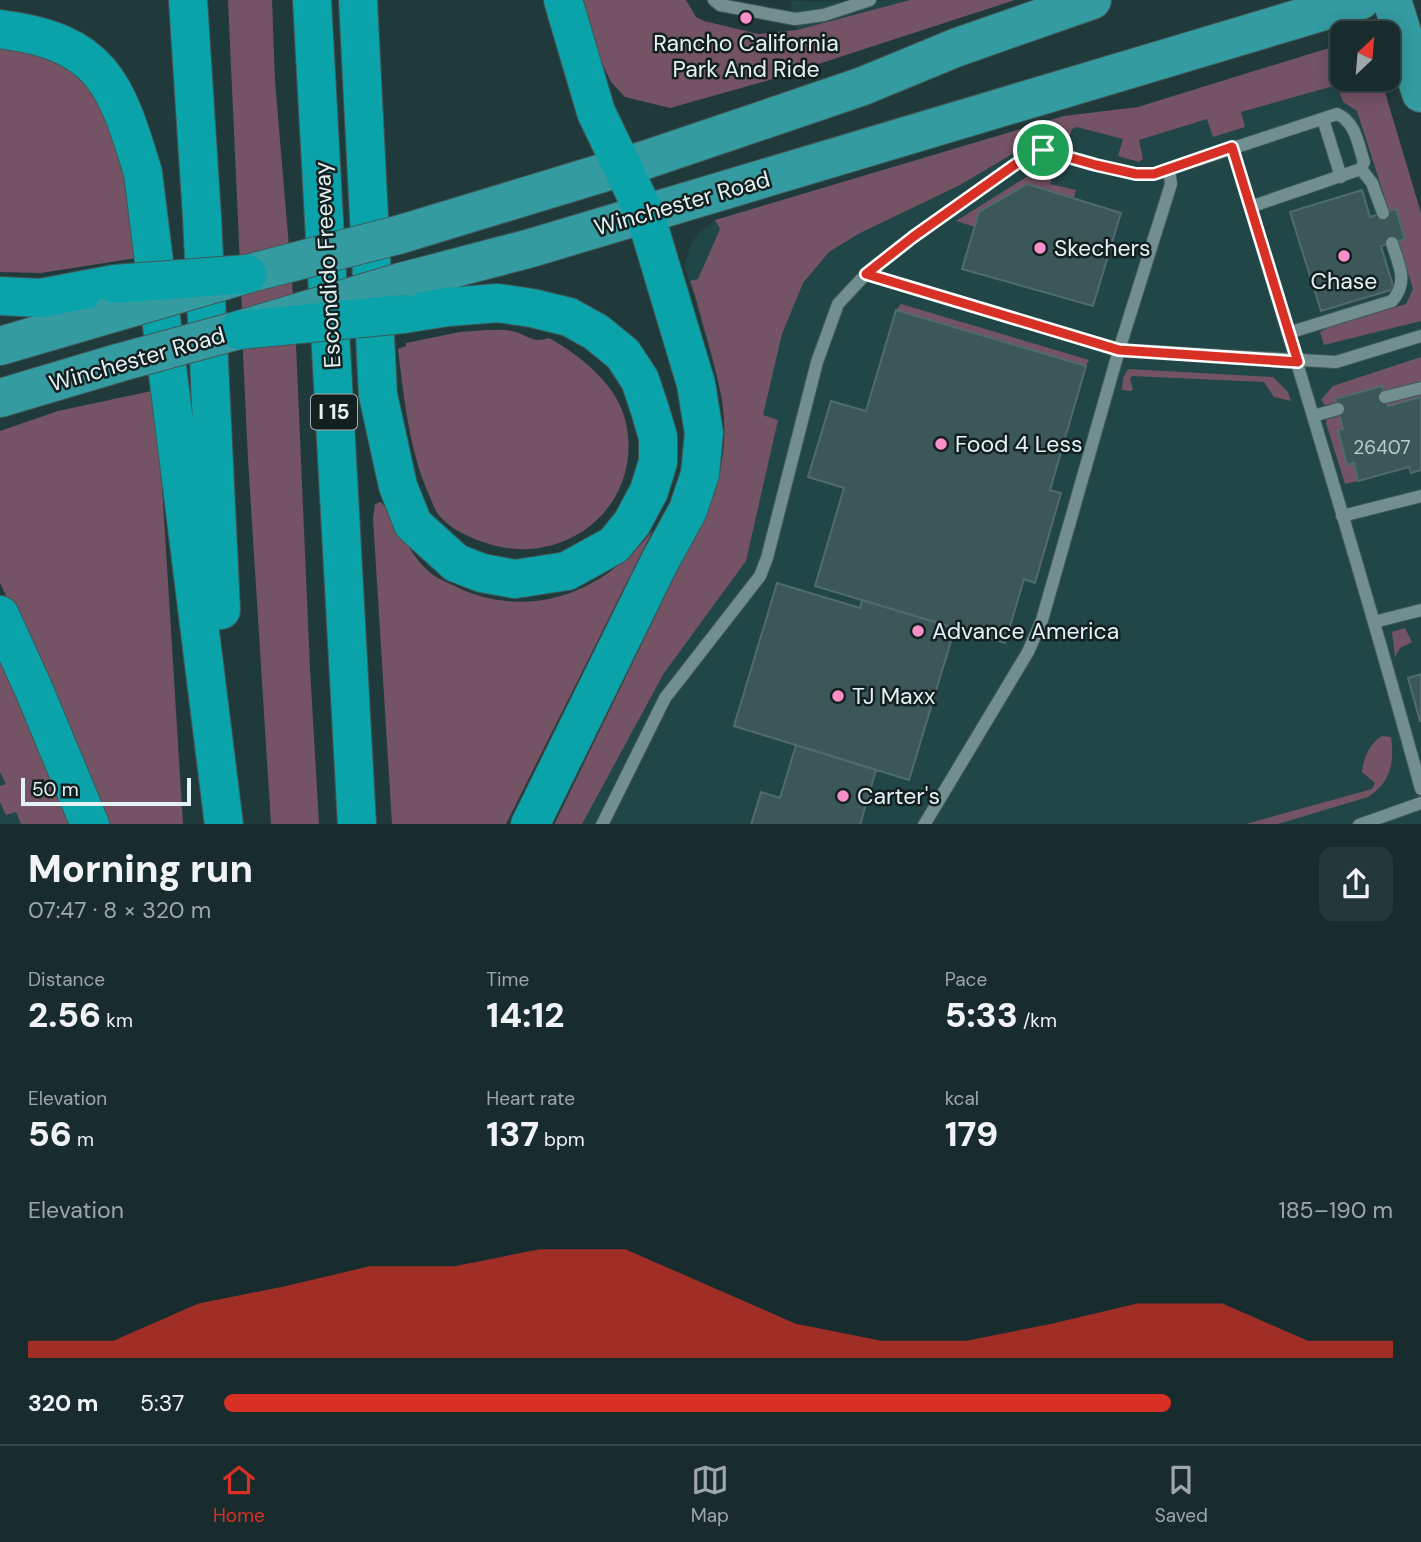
<!DOCTYPE html>
<meta charset="utf-8">
<style>
:root{--surface:#182c2d;--page:#253839;--text:#f1f3f6;--muted:#9fa7aa;--line:#364849;--accent:#d93025}
body{margin:0;font-family:"DM Sans",sans-serif;background:var(--page);color:var(--text);height:100vh;display:flex;flex-direction:column;font-size:26px;white-space:nowrap}
*{box-sizing:border-box;margin:0}
p{font-size:23px;color:var(--muted)}
.icon{flex:none;width:38px;height:38px;fill:none;stroke:currentColor;stroke-width:2;stroke-linecap:round;stroke-linejoin:round}
.map{position:relative;height:824px;overflow:hidden}
.panel{display:flex;flex-direction:column;background:var(--surface);flex:1}
.panel>*{flex:none}
.needle{width:46px;rotate:26deg}
.fabs{position:absolute;left:1330px;top:21px;display:grid;gap:14px}
.fabs a{display:grid;place-items:center;width:70px;height:70px;border-radius:14px;background:var(--surface);box-shadow:0 4px 18px #0003,0 0 0 2px var(--line);font-size:35px}
.scale{position:absolute;left:21px;bottom:18px;width:170px;box-sizing:border-box;padding-left:7px;border:4px solid #e3f3f4;border-top:0;font-size:19px;line-height:24px;white-space:nowrap;color:#e3f3f4;-webkit-text-stroke:5px #141f20;paint-order:stroke}
.pin{position:absolute;display:grid;place-items:center;width:60px;height:60px;color:#fff;margin:-30px;border:4px solid #fff;border-radius:50%;box-shadow:0 2px 7px #0007}
.round{display:grid;place-items:center;flex:none;width:74px;height:74px;border-radius:14px;background:var(--page)}
.overview{display:flex;align-items:center;justify-content:space-between;height:119px;padding:0 28px}
h1{font-size:38px;font-weight:800;line-height:52px}
.figures{display:grid;grid-template-columns:repeat(3,1fr);gap:10px;height:119px;padding:7px 28px}
.figures div{display:grid;align-content:center}
.figures b{font-size:35px;font-weight:800}
.figures small{font-size:19px;font-weight:400}
.figures p{font-size:19px}
.chart{height:196px;padding:14px 28px}
.chart p{display:flex;justify-content:space-between}
.chart svg{width:100%;height:126px;margin-top:7px;fill:var(--accent);opacity:.7}
ul{padding:0 28px;list-style:none;font-size:23px}
li{display:grid;grid-template-columns:112px 84px 1fr;align-items:center;height:52px}
li i{height:18px;border-radius:9px;background:var(--accent)}
.dock{display:flex;justify-content:space-around;align-items:center;height:98px;border-top:2px solid var(--line);background:var(--surface);font-size:19px;color:var(--muted)}
.dock a{display:grid;justify-items:center;gap:4px}
.dock .selected{color:var(--accent)}
.map>svg:first-child{display:block}
.built{fill:#214648}
.green{fill:#745364}
.building{fill:#3c5758;stroke:#506b6d;stroke-width:2}
.lines{fill:none;stroke-linecap:round;stroke-linejoin:round}
.lane-casing{stroke:#3f5859;stroke-width:14}
.primary-casing{stroke:#3f5859;stroke-width:40}
.highway-casing{stroke:#3f5859;stroke-width:40}
.lane{stroke:#728f90;stroke-width:12}
.primary{stroke:#349ba0;stroke-width:38}
.highway{stroke:#0ba3aa;stroke-width:38}
.primary-bridge-casing{stroke:#3f5859;stroke-width:40;stroke-linecap:butt}
.highway-bridge-casing{stroke:#3f5859;stroke-width:40;stroke-linecap:butt}
.primary-bridge{stroke:#349ba0;stroke-width:38}
.highway-bridge{stroke:#0ba3aa;stroke-width:38}
.route-casing{stroke:#fff;stroke-width:14}
.route{stroke:#d93025;stroke-width:9}
.poi-dot{fill:#f98fc9;stroke:#141f20;stroke-width:2.5}
.labels{text-anchor:middle;dominant-baseline:central;stroke-width:5;stroke-linejoin:round;paint-order:stroke}
.number-label{font-size:19px;fill:#b9cccd}
.shield{fill:#141f20;stroke:#a5b3b4;stroke-width:2}
.shield-label{font-size:21px;font-weight:bold;fill:#e3f3f4}
.poi-label{font-size:23px;fill:#e3f3f4;stroke:#141f20;text-anchor:start}
.street-label{font-size:23px;fill:#e3f3f4;stroke:#141f20}
</style>
<div class="map">
<svg width="1421" height="825" viewBox="0 0 1421 825">
<rect width="100%" height="100%" fill="#203a3c"/>
<path class="built" d="M790,0L813,2L910,0L797,30Z
M1342,44V79H1381L1421,213V824L554,825L713,497L721,472L726,435L724,405L691,285L684,268L690,245L698,234L715,220L1064,116L1138,107Z
M0,752L33,824H0Z"/>
<path class="green" d="M228,0H272L275,81L295,318L243,330Z
M581,0H686L696,17L704,21L758,34L797,30L910,0H1015L766,81L670,108L625,97L611,82L600,59Z
M0,42L67,59L113,121L143,257L41,273L0,272Z
M1342,44V79H1381L1421,213V321L1324,345L1320,332L1331,326L1406,304L1413,289L1398,241L1396,210L1389,211L1357,111L1343,102L1337,85L1241,112L1245,127L1213,137L1207,119L1139,140L1143,159L1139,162L1118,156L1123,139L1077,127L1072,129L1068,140L1039,138L960,185L858,234L829,252L803,283L782,334L763,415L778,420L746,561L664,673L582,824L554,825L713,497C733,433 724,400 707,338C701,319 697,299 690,281L698,279L720,229L715,220L1064,116L1138,107Z
M1051,166L1056,169L1050,184L1076,190L1074,198L1026,184L979,212L975,227L956,221L1041,168Z
M901,304L1089,360L1086,366L896,310Z
M295,322L310,669L319,824H271L248,459L242,332Z
M488,330C496,330 504,329 511,331C528,334 530,344 549,338C581,356 618,385 626,423C644,508 562,571 483,542C466,536 449,528 438,514C434,509 432,501 429,495C409,450 404,398 398,349L406,346V343L460,332Z
M1421,357V397L1388,406L1382,386L1335,399L1336,403L1325,405L1321,400L1333,386Z
M1128,369L1273,377L1288,392L1291,401L1274,397L1264,382L1132,376L1130,379L1133,389L1131,391L1122,390L1123,378Z
M156,390L183,824H107L66,722L0,583V431L58,411Z
M1340,416L1343,429L1338,431L1347,464L1354,463L1358,481L1345,484L1326,423L1327,419Z
M381,502C399,522 406,550 426,569C436,579 451,584 463,590C536,620 606,590 653,530L506,824H392L373,519L375,504Z
M1405,628L1412,642L1400,648L1395,657L1392,632Z
M0,653L74,824H21L16,812L6,815L0,802V786L6,784L0,772Z
M1382,736L1391,737C1395,763 1390,783 1368,797L1278,824H1246L1372,789L1375,783L1362,772C1363,758 1370,743 1382,736Z"/>
<path class="building" d="M1027,184L1121,213L1093,306L962,269L979,212Z
M1362,190L1370,217L1396,209L1405,239L1381,246L1394,289L1321,311L1290,212Z
M896,310L1086,366L1050,490L1061,493L1035,583L1024,579L1005,643L815,586L844,488L808,477L831,401L866,411Z
M1382,386L1388,406L1421,397V470L1411,473L1409,467L1358,481L1354,463L1347,465L1338,430L1343,429L1335,399Z
M777,583L860,608L862,600L955,628L909,780L734,726Z
M1421,674V721H1420L1408,678Z
M796,745L876,770L860,825H751L761,792L780,798Z"/>
<g class="lines">
<g class="lane-casing">
<path id="lane" d="M714,0L720,5L795,19L824,15L870,0
M1323,119L1341,177
M1232,147C1296,361 1362,574 1421,789
M1361,169L1372,183L1383,213
M866,274L1119,350L1336,362L1421,336
M1288,333L1392,301C1409,281 1399,266 1392,243
M1385,397L1421,388
M1313,416L1338,409
M1342,516L1421,496
M1374,622L1421,610
M602,825L665,698L760,576L767,558L817,362L838,304L866,274L913,237L1030,154L1043,150L1096,165L1136,174H1154L1337,114C1356,122 1358,145 1364,162L1361,169L1250,207
M924,825L1028,652L1042,620L1119,350L1171,184L1169,169
M1359,825L1421,803"/>
</g>
<g class="primary-casing">
<path id="primary" d="M1392,0L1421,93
M398,235L645,160L781,114L863,86L955,48L1092,0
M401,282L531,248L1361,0
M0,346L113,313
M0,398L118,363"/>
</g>
<g class="highway-casing">
<path id="highway" d="M188,0L202,217L221,610
M312,0L357,825
M358,0L378,395L398,486L413,524L456,563L482,573L515,579L567,571L614,545L632,523L649,491L658,462V437L650,410L640,380L623,354L596,332L569,317L532,308L498,303L448,307L403,314
M0,29C102,42 116,83 143,173L224,825
M0,296L41,298L115,284
M0,615L34,690L90,825
M530,825L660,561L688,510L700,474L704,433L696,384L645,214L596,112L563,0"/>
</g>
<use href="#lane" class="lane"/>
<use href="#primary" class="primary"/>
<use href="#highway" class="highway"/>
<g class="primary-bridge-casing">
<path id="primary-bridge" d="M113,313L247,274L398,235
M118,363L239,330L401,282"/>
</g>
<g class="highway-bridge-casing">
<path id="highway-bridge" d="M115,284L247,274
M239,330L403,314"/>
</g>
<use href="#primary-bridge" class="primary-bridge"/>
<use href="#highway-bridge" class="highway-bridge"/>
</g>
<g class="lines">
<g class="route-casing">
<path id="route" d="M1232,147L1298,362L1119,350L866,274L913,237L1030,154L1043,150L1096,165L1136,174H1154Z"/>
</g>
<use href="#route" class="route"/>
</g>
<g class="poi-dot">
<circle cx="746" cy="18" r="7"/>
<circle cx="1040" cy="248" r="7"/>
<circle cx="1344" cy="256" r="7"/>
<circle cx="941" cy="444" r="7"/>
<circle cx="918" cy="631" r="7"/>
<circle cx="838" cy="696" r="7"/>
<circle cx="843" cy="796" r="7"/>
</g>
<g class="labels">
<g class="number-label">
<text x="1382" y="447">26407</text>
</g>
<rect class="shield" x="311" y="394.5" width="46" height="35" rx="5"/>
<g class="shield-label">
<text x="334" y="412">I 15</text>
</g>
<g class="poi-label">
<text x="746" y="43" text-anchor="middle">Rancho California<tspan x="746" dy="26">Park And Ride</tspan></text>
<text x="1054" y="248">Skechers</text>
<text x="1344" y="281" text-anchor="middle">Chase</text>
<text x="955" y="444">Food 4 Less</text>
<text x="932" y="631">Advance America</text>
<text x="852" y="696">TJ Maxx</text>
<text x="857" y="796">Carter's</text>
</g>
<g class="street-label">
<text transform="translate(682 203) rotate(-16)">Winchester Road</text>
<text transform="translate(327 265) rotate(-93)">Escondido Freeway</text>
<text transform="translate(137 359) rotate(-16)">Winchester Road</text>
</g>
</g>
</svg>
<div class="fabs">
<a><svg class="needle" viewBox="-14 -14 28 28"><path d="M0-13l5 13h-10z" fill="#e53935"/><path d="M0 13l5-13h-10z" fill="#9fa7aa"/></svg></a>
</div>
<div class="scale">50 m</div>
<div class="pin" style="left:1043px;top:150px;background:#1e9e55"><svg class="icon" aria-label="arrive" viewBox="0 0 24 24"><path d="M6 21V4h12l-3 4 3 4H6"/></svg></div>
</div>
<section class="panel">
<div class="overview"><div><h1>Morning run</h1><p>07:47 · 8 × 320 m</p></div><a class="round"><svg class="icon" aria-label="share" viewBox="0 0 24 24"><path d="M12 15V3M7 8l5-5 5 5M5 13v7h14v-7"/></svg></a></div>
<div class="figures">
<div><p>Distance</p><b>2.56<small> km</small></b></div>
<div><p>Time</p><b>14:12</b></div>
<div><p>Pace</p><b>5:33<small> /km</small></b></div>
</div>
<div class="figures">
<div><p>Elevation</p><b>56<small> m</small></b></div>
<div><p>Heart rate</p><b>137<small> bpm</small></b></div>
<div><p>kcal</p><b>179</b></div>
</div>
<div class="chart"><p><span>Elevation</span>185–190 m</p>
<svg viewBox="0 0 160 44" preserveAspectRatio="none"><path d="M0 44V38L10 38L20 25L30 19L40 12L50 12L60 6L70 6L80 19L90 32L100 38L110 38L120 32L130 25L140 25L150 38L160 38V44z"/></svg>
</div>
<ul>
<li><b>320 m</b>5:37<i style="width:81%"></i></li>
</ul>
</section>
<nav class="dock">
<a class="selected"><svg class="icon" aria-label="home" viewBox="0 0 24 24"><path d="M3 11l9-7 9 7M6 9v11h12V9"/></svg>Home</a>
<a><svg class="icon" aria-label="map" viewBox="0 0 24 24"><path d="M3 6l6-2 6 2 6-2v14l-6 2-6-2-6 2zM9 4v14M15 6v14"/></svg>Map</a>
<a><svg class="icon" aria-label="saved" viewBox="0 0 24 24"><path d="M7 4h10v16l-5-4-5 4z"/></svg>Saved</a>
</nav>
